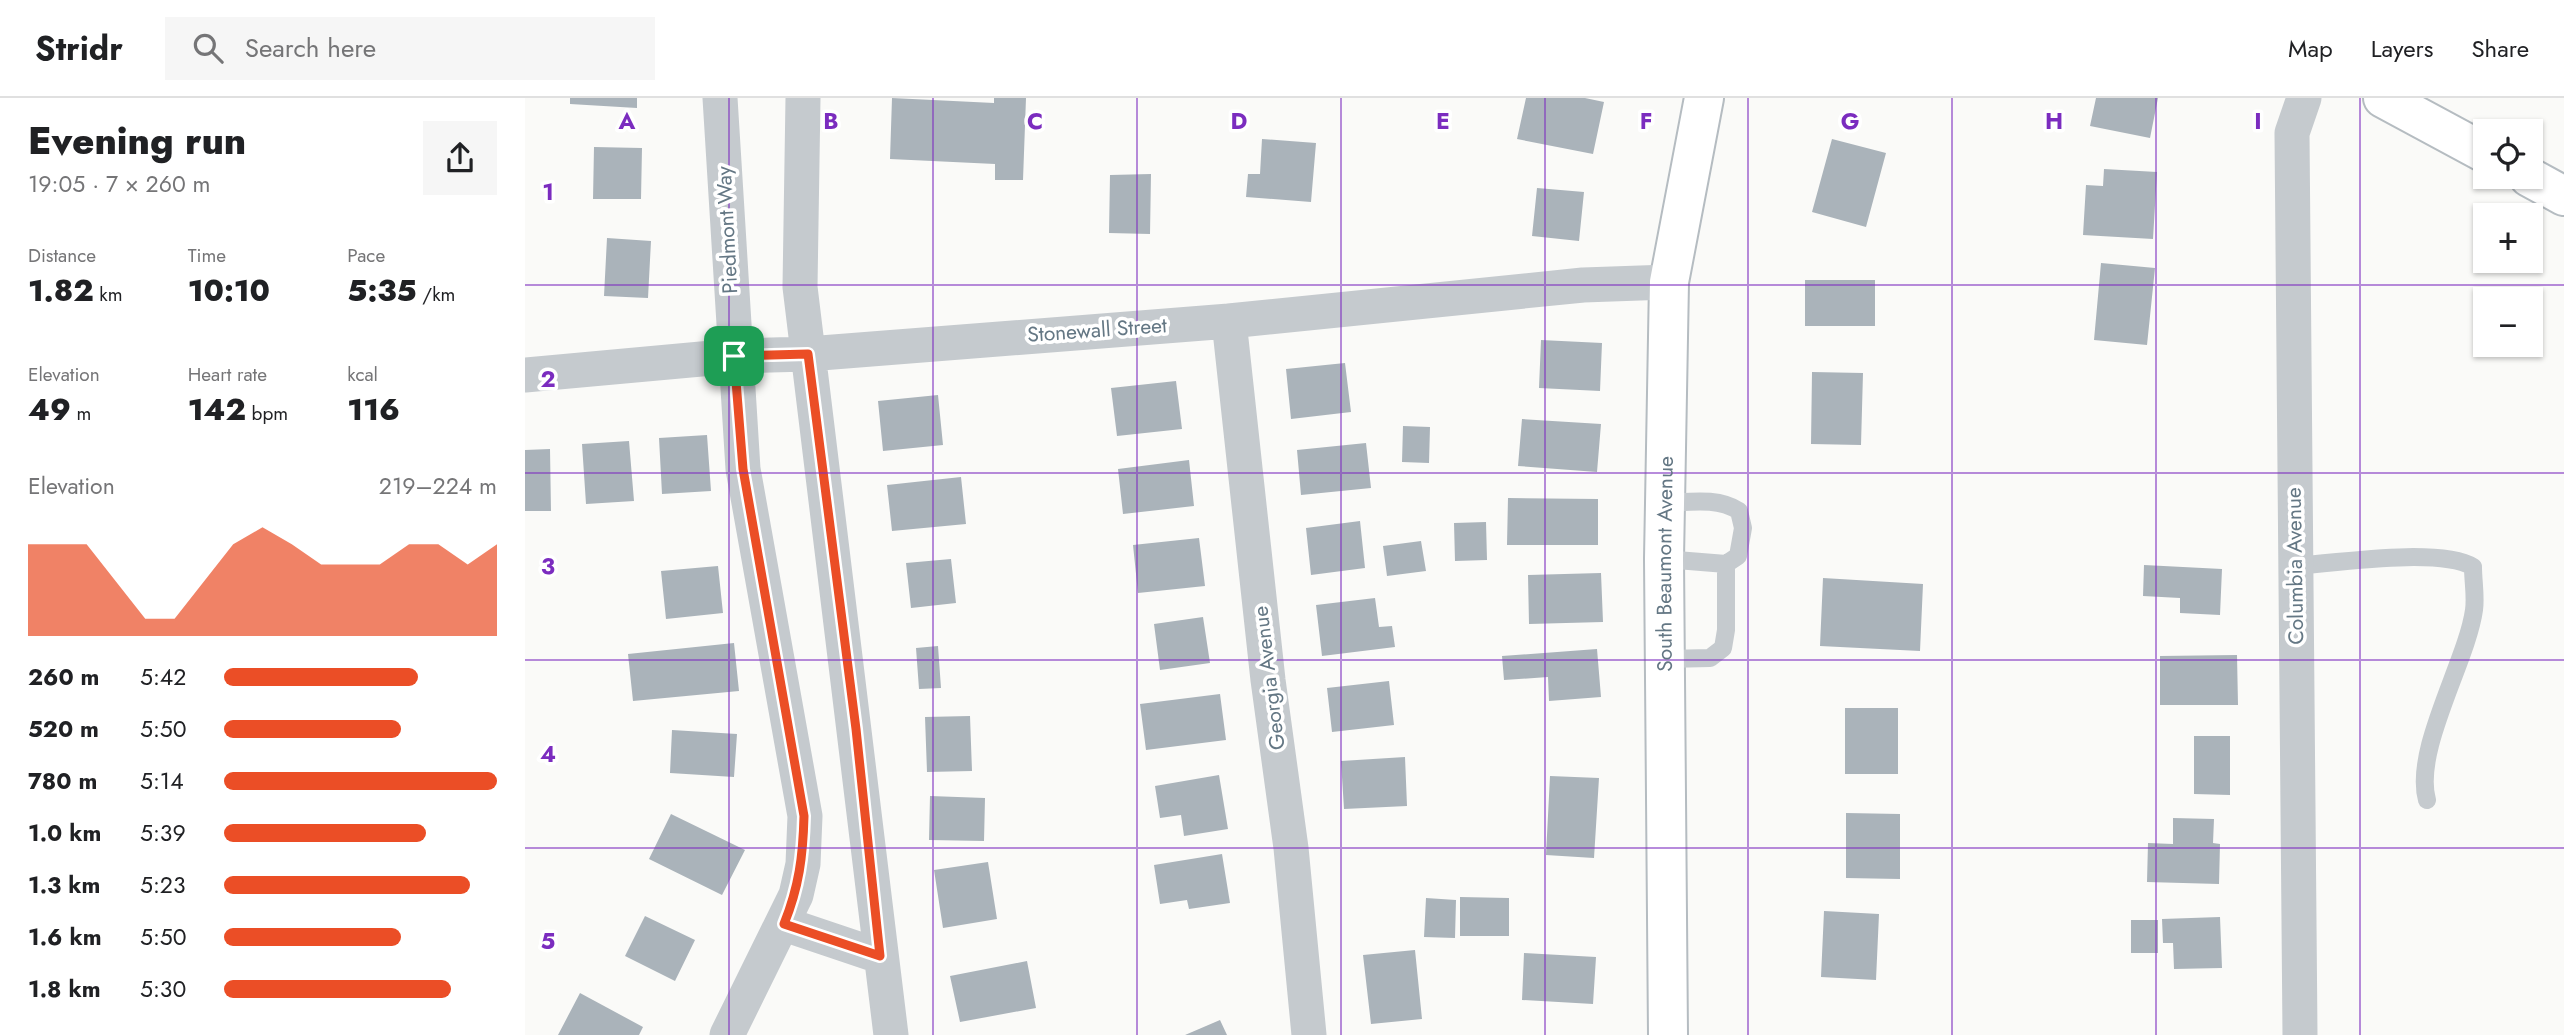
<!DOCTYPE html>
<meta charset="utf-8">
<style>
:root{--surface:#fff;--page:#f6f6f6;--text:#202124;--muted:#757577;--line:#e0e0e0;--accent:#eb4e26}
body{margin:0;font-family:Jost,sans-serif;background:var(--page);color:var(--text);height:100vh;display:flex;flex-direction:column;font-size:26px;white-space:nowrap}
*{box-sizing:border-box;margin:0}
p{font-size:23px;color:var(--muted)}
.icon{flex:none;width:38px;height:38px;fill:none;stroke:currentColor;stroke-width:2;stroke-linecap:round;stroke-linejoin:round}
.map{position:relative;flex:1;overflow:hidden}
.side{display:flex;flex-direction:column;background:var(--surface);width:525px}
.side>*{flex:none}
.tools{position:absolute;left:1948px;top:21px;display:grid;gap:14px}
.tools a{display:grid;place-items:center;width:70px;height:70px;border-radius:0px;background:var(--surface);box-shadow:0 2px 5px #0004;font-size:35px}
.pin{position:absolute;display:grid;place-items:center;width:60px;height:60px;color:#fff;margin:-30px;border-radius:14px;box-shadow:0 4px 10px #0006}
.round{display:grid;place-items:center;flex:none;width:74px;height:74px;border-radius:0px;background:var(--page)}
.summary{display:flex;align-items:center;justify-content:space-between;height:119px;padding:0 28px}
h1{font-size:38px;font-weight:800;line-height:52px}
.stats{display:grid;grid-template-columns:repeat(3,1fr);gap:10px;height:119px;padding:7px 28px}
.stats div{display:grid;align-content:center}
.stats b{font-size:30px;font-weight:800}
.stats small{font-size:19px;font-weight:400}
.stats p{font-size:19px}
.chart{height:196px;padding:14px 28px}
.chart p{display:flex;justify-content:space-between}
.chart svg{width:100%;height:126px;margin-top:7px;fill:var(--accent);opacity:.7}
ul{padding:0 28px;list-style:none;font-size:23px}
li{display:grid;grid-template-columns:112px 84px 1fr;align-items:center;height:52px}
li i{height:18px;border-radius:9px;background:var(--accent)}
header{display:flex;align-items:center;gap:42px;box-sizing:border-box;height:98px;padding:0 35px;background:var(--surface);border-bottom:2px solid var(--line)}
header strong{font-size:33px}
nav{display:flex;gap:38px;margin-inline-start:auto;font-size:24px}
.search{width:490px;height:63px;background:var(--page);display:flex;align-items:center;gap:18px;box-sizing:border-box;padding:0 24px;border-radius:0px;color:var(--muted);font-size:26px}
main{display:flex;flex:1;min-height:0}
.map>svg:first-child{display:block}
.building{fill:#aab3ba}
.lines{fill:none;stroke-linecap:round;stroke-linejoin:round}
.secondary-casing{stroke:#b5bcc1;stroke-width:42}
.lane{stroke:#c5cace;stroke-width:18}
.street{stroke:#c5cace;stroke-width:35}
.secondary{stroke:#fff;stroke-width:38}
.route-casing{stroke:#fff;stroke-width:14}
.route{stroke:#eb4e26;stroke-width:9}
.grid{fill:none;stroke:#7b2cbf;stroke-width:2;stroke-opacity:0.55}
.labels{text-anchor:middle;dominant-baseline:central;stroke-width:7;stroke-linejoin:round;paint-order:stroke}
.street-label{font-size:21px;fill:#647784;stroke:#fff}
.grid-label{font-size:23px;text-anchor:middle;font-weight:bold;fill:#7b2cbf;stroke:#fff;stroke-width:7;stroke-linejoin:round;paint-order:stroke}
</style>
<header>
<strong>Stridr</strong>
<div class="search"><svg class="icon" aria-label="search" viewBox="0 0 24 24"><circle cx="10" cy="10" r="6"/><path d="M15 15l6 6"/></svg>Search here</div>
<nav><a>Map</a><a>Layers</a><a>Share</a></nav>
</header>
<main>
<section class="side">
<div class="summary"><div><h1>Evening run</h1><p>19:05 · 7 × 260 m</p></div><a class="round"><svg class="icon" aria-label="share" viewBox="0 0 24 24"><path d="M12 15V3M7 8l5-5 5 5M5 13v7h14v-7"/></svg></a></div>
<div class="stats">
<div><p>Distance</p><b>1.82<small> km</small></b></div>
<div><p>Time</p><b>10:10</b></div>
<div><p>Pace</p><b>5:35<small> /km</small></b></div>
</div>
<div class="stats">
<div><p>Elevation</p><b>49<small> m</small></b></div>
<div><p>Heart rate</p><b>142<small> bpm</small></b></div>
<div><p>kcal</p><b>116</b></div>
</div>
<div class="chart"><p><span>Elevation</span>219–224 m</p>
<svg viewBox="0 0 160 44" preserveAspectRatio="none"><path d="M0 44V12L10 12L20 12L30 25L40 38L50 38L60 25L70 12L80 6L90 12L100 19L110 19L120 19L130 12L140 12L150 19L160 12V44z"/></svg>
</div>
<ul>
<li><b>260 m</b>5:42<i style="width:71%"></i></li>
<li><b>520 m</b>5:50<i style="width:65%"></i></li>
<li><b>780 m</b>5:14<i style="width:100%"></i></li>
<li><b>1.0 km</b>5:39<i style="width:74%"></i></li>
<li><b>1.3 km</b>5:23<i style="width:90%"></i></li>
<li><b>1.6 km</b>5:50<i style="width:65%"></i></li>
<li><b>1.8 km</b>5:30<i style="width:83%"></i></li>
</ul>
</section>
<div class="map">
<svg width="2039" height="937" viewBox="0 0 2039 937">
<rect width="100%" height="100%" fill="#fafaf8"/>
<path class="building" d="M45,0H112V10L45,6Z
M367,0L469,5V0H501L498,82H470V66L365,61Z
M1001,0H1060L1079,4L1068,56L992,41Z
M1571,0H1633L1625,40L1565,28Z
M737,41L791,45L786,104L721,99L723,76H735Z
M1307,41L1361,55L1341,129L1287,114Z
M69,49L117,50L116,101H68Z
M1579,71L1632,74L1628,141L1558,137L1561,87L1578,88Z
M626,76L625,136L584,135L585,77Z
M1012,90L1059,94L1054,143L1007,138Z
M82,140L126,143L123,200L79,198Z
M1576,165L1630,170L1622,247L1569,242Z
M1280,182H1350V228H1280Z
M1016,242L1077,245L1075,293L1014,290Z
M820,265L826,314L766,321L761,271Z
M1287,274L1338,275L1336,347L1286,346Z
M651,283L657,331L592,338L586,290Z
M413,297L418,347L358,353L353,303Z
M997,321L1076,326L1072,374L993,368Z
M878,328L905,329L904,365L877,364Z
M182,337L186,393L137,396L134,340Z
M104,343L109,403L61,406L57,346Z
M841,345L846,390L776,397L772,352Z
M25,351L26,413H0V352Z
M664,362L669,408L598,416L593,371Z
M436,379L441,426L367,433L362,387Z
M983,400L1073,401V447H982Z
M835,423L840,470L786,477L781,430Z
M961,424L962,462L930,463L929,425Z
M674,440L680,488L613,495L608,447Z
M896,443L901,473L862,478L858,448Z
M426,461L431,505L386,510L381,465Z
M1619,467L1697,471L1695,517L1655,515V500L1618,498Z
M193,468L198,515L141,521L136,473Z
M1076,475L1078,524L1004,526L1003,477Z
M1298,480L1398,486L1395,553L1295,548Z
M850,500L854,529L867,528L870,549L797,558L791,507Z
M678,519L685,565L635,572L629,526Z
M209,545L214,593L108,603L103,556Z
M413,548L416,590L394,591L391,550Z
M1072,551L1076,599L1024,603L1023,579L979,582L977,558Z
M1712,557L1713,607H1635V558Z
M864,583L869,627L807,634L802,590Z
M695,596L701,642L621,652L615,606Z
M1320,610H1373V676H1320Z
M445,618L447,673L402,674L400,619Z
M147,632L212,636L209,679L145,675Z
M1669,638H1705V697L1669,696Z
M880,659L882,708L819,711L816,663Z
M694,677L703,731L659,738L656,717L635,720L630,688Z
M1025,678L1074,680L1069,760L1021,757Z
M405,698L460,700L459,743L404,742Z
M1321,715L1375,716V781L1321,780Z
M146,716L220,752L197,797L124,761Z
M1648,720L1689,721L1688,745L1695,746L1694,786L1622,784L1623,745L1648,746Z
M697,756L705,805L664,811L662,802L635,806L629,767Z
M463,764L472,821L418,830L409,772Z
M935,799L984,800V838H935Z
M901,800L931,802L930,840L899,839Z
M1299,813L1354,816L1351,882L1296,879Z
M120,818L170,842L150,883L100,858Z
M1695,819L1697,870L1649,871L1648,845H1638L1637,821Z
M1606,822H1633V855H1606Z
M890,852L897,921L846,926L838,857Z
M999,855L1071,859L1068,906L997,902Z
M502,863L511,910L435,924L425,878Z
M55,895L118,929L114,937H33Z
M695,922L702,937H660Z"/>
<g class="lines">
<g class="secondary-casing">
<g id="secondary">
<path d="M1858,0L1960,55"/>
<path d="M2004,79L2039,98"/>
<path id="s1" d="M1143,937L1139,461L1144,184L1179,0"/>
</g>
</g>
<path class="lane" d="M1139,461L1201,466L1213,458L1218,430L1214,413C1193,399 1165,404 1140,405
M1770,468C1811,465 1915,449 1948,469C1948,483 1951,499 1949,512C1942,563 1888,652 1902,702
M1140,561L1185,560L1198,550L1201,532V466"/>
<path class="street" d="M195,0L218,371L280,718L278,766L271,797L202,937
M278,0L275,189L366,937
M704,223L743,582L766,750L784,937
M0,277L209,258L283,256L704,223L1058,187L1144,184
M259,826L354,858
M1775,937L1767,35L1779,0"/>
<use href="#secondary" class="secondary"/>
</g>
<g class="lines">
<g class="route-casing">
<path id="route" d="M283,256L331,631L355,858L259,826C274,789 278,758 279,718L218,371L209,258Z"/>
</g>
<use href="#route" class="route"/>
</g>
<path class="grid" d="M204,0V937M408,0V937M612,0V937M816,0V937M1020,0V937M1223,0V937M1427,0V937M1631,0V937M1835,0V937M0,187H2039M0,375H2039M0,562H2039M0,750H2039"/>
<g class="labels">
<g class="street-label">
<text transform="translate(202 132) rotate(-93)">Piedmont Way</text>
<text transform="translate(572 232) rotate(-4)">Stonewall Street</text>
<text stroke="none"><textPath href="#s1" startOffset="471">South Beaumont Avenue</textPath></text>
<text transform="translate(1770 468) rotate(-91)">Columbia Avenue</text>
<text transform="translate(744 580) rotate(-97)">Georgia Avenue</text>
</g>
</g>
<g class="grid-label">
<text x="102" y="31">A</text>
<text x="306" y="31">B</text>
<text x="510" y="31">C</text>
<text x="714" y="31">D</text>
<text x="918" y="31">E</text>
<text x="1121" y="31">F</text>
<text x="1325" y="31">G</text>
<text x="1529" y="31">H</text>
<text x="1733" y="31">I</text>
<text x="23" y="102">1</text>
<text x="23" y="289">2</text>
<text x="23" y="476">3</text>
<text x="23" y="664">4</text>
<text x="23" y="851">5</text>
</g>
</svg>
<div class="tools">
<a><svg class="icon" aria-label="locate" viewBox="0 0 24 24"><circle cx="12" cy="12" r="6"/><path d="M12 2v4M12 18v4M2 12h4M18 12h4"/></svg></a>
<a>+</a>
<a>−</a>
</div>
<div class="pin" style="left:209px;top:258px;background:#1e9e55"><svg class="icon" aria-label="arrive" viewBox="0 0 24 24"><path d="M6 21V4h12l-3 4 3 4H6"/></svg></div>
</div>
</main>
